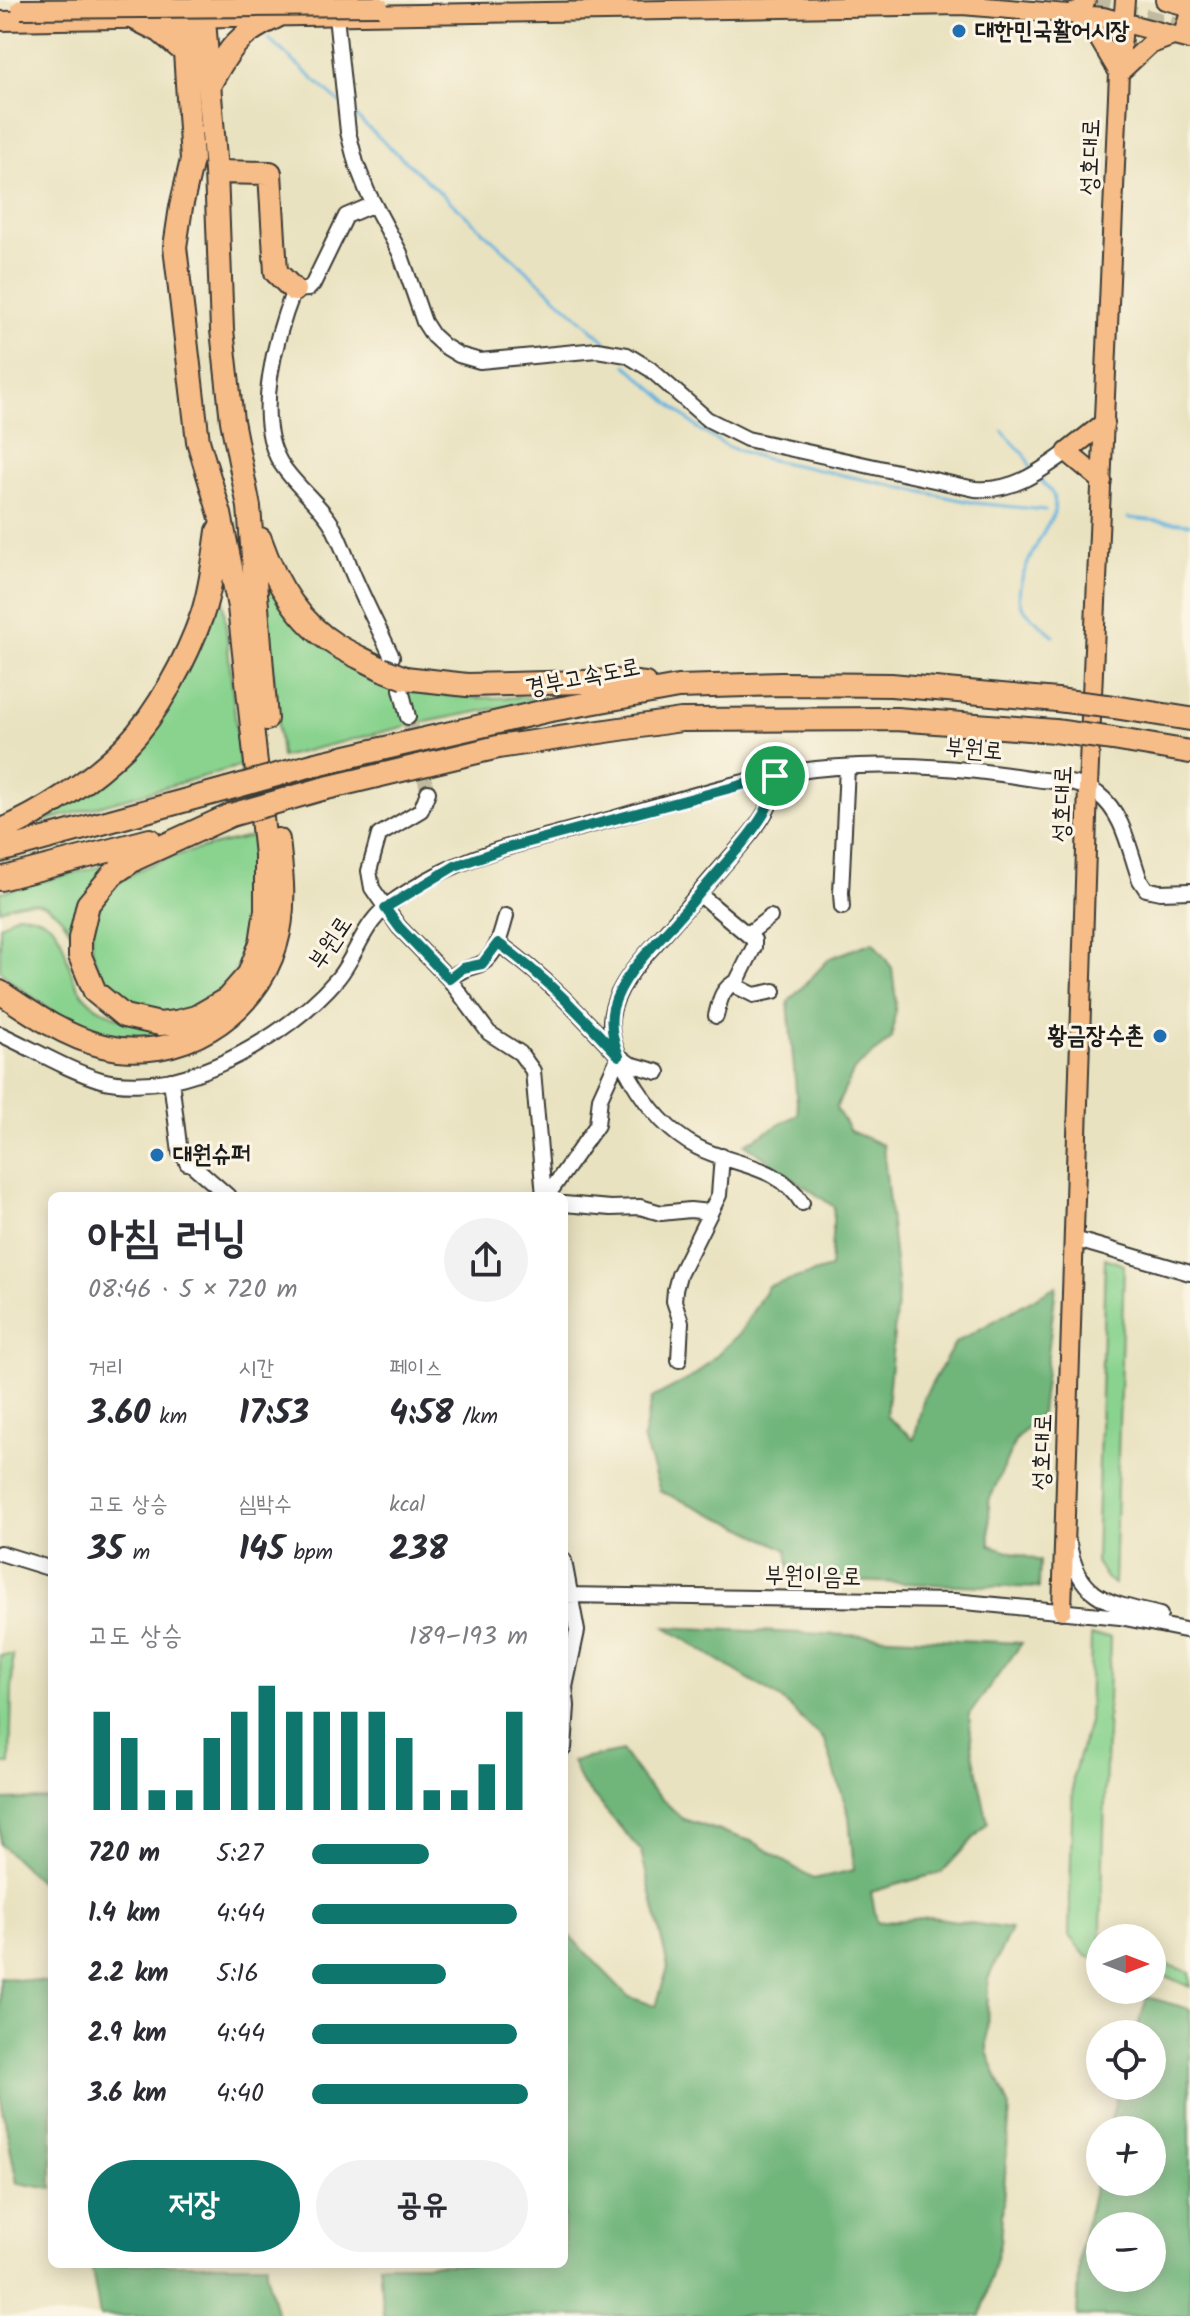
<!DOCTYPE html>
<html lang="ko">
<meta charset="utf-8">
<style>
:root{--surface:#fff;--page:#f2f2f3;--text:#2b2b33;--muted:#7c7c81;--accent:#0f766e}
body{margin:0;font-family:Kalam,"Poor Story",sans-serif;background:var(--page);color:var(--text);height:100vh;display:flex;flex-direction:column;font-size:30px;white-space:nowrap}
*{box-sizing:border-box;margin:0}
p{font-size:26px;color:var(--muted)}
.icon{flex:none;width:44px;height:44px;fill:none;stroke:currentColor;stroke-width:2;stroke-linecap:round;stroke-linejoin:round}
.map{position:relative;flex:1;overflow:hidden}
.drawer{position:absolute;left:48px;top:1192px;width:520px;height:1076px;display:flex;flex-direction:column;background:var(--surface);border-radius:12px;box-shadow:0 4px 20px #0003}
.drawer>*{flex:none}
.needle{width:52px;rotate:90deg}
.controls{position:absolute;left:1086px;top:1924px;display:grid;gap:16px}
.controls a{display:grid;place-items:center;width:80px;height:80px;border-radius:50%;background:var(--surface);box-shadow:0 4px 20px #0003;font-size:40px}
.pin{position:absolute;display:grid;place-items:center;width:68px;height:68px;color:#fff;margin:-34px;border:4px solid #fff;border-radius:50%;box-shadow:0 2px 8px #0007}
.round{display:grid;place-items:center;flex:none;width:84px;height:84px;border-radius:42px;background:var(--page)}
.overview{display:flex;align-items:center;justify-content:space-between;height:136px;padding:0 40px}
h1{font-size:44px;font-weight:800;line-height:60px}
.figures{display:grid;grid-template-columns:repeat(3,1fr);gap:12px;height:136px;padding:8px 40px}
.figures div{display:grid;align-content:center}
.figures b{font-size:34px;font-weight:800}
.figures small{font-size:22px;font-weight:400}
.figures p{font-size:22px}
.chart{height:224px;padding:16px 40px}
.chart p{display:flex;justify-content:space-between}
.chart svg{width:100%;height:144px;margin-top:8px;stroke:var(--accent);stroke-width:6}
.primary-button{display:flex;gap:16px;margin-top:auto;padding:16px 40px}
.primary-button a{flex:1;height:92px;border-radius:48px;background:var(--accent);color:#fff;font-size:32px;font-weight:800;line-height:92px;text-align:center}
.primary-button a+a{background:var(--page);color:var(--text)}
ul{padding:0 40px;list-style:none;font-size:26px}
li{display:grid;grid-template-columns:128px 96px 1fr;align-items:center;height:60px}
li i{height:20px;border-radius:10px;background:var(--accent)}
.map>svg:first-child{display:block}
.green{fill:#8ad38f;stroke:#537856;stroke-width:2}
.forest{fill:#6fb57a;stroke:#46684b;stroke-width:2;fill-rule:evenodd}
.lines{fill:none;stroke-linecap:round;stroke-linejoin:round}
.stream{stroke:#63b3dd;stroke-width:3}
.minor-tunnel{stroke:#c0ba9f;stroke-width:14;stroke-dasharray:14 7;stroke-linecap:butt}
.major-tunnel{stroke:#c0ba9f;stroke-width:18;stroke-dasharray:18 9;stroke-linecap:butt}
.minor-casing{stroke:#3b3a35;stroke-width:18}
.major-casing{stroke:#3b3a35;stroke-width:22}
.highway-casing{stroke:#3b3a35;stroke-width:26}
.minor{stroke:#fff;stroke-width:14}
.major{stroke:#f7bd88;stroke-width:18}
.highway{stroke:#f7bd88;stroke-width:22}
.major-bridge-casing{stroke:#3b3a35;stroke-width:22;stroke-linecap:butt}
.highway-bridge-casing{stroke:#3b3a35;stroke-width:26;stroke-linecap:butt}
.major-bridge{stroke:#f7bd88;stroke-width:18}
.highway-bridge{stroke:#f7bd88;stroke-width:22}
.route-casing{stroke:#fff;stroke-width:16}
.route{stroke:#0f766e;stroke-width:10}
.poi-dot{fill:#1f6fb2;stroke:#fcf5e5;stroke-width:3}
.labels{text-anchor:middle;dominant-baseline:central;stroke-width:6;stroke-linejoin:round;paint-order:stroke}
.poi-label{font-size:24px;font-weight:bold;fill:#1c1c1c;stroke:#fcf5e5;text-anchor:start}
.street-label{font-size:24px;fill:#1c1c1c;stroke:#fcf5e5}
</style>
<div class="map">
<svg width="1190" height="2316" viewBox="0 0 1190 2316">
<rect width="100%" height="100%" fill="#fcf5e5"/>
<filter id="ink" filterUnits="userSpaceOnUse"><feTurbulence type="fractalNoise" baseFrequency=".0125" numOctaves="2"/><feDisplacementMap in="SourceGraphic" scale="16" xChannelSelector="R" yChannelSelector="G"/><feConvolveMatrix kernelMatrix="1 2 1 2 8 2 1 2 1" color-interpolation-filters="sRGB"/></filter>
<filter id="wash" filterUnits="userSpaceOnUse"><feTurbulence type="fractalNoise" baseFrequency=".006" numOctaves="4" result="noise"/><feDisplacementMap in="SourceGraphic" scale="32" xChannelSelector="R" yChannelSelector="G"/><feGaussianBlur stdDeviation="1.8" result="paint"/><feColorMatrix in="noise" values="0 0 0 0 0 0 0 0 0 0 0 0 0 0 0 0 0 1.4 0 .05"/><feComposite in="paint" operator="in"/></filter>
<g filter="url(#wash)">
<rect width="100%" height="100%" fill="#e9e2c0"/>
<path class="green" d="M263,573L393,684L428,693L479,698L540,697L539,700L415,724L281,757Z
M222,588L240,766L28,826L110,770L213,617Z
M254,836C255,870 260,907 250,940C241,969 213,1006 182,1012C136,1021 90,986 92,938C93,919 99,903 113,889C143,857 212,847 254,836Z
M109,864L73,935C55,903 34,894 0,910V892Z
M17,914C77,916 56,963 85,997C104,1019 154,1027 181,1036L127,1042L76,1028L12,982L0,970V926Z
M1105,1258L1124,1265L1114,1584L1106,1578L1096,1562Z
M1091,1636L1110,1637L1100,1960L1086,1956L1069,1936L1073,1776L1089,1722Z
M0,1655H13L10,1764H0Z
M1152,1960L1190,1972V1987L1170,1978L1152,1973Z"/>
<path class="forest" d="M873,942L892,968L896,1001L892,1038L854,1070L836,1108L850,1131L883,1145L898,1292L886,1416L914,1439L924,1397L955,1343L1056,1286L1041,1413L1016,1439L989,1501L990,1545L1040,1561L1039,1588L791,1579L787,1550L737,1525L660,1491L643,1439L652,1398L694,1376L739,1334L768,1286L830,1268L834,1207L745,1144L798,1114L788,1002L830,958Z
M665,1627L1022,1643L969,1715L973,1753L988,1823L942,1872L871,1892L877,1923L931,1917L1011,1929L988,1979L987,2052L1010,2108L1000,2243L981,2316H383L379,2264H564V1930L629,1997L656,2006L668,1967L641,1851L580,1781L572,1761L622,1751L645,1783L683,1819L754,1842L813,1879L854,1870L849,1816L825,1741L781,1699Z
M52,1799V1893L0,1844V1800Z
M0,1977L52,1983V2189L17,2183L0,2095Z
M1147,1997L1190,2009V2316H1077L1080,2250L1100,2163V2182H1152V2130H1108L1120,2086H1152V2034H1136ZM1152,2226V2278H1100V2226Z
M91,2264H267L266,2272L277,2316H100Z"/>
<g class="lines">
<path class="stream" d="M268,38L340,103
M352,113L605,341
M626,365L700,430L728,447L762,458L975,503L1045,510
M1002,431L1025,455L1031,468
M1038,477C1050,492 1057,492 1054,513C1044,533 1009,586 1022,606C1029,617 1045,627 1054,636
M1128,518L1190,524"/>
</g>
</g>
<g filter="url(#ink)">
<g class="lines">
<path class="minor-tunnel" d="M408,717L428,792"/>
<path class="major-tunnel" d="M1065,0L1088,3L1190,29"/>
<g class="minor-casing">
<path id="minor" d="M336,16L348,132L356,163L367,191L400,253L424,322L433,336L444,346L459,355L480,361L597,350L627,355L650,369L707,419L747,439L975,489C1012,492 1038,473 1067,452
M374,204L346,216L313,284L308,289L294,290C276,336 253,416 280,462C294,485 317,501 331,523C340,539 346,557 353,574C365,602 379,629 392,657
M401,689L408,717
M775,776C775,782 776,789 774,794C764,822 740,846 721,868C699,893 678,918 657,942C638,963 613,991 611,1020C610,1042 620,1059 630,1077C646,1105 668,1132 697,1147C733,1166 779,1164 802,1203
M428,792L421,810L379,835L369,871L372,888L399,927L449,979L489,1033L520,1053L533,1071L544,1196
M699,894L754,940V947L737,981L738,987L754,995L774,991
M842,907L841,893L847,767
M748,934L770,917
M498,943C544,975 581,1015 619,1056L630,1064L658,1072
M449,979C459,971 465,969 478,965C496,959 502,931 506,916
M716,1016C720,1000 721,989 737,981
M0,1034C33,1049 67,1070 101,1080C122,1086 152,1084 173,1080C231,1067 300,1023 338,978C352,961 359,939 372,922C386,903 409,891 429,879C480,850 541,839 597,823C662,805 727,783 793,772C870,760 952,766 1028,778C1049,782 1081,780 1098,794C1124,814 1129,850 1140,880L1146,889L1160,892L1190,891
M171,1080L180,1153L188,1161L187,1163
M188,1161L228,1196
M547,1196L597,1125L600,1098L619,1056
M564,1204L611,1208L640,1207L661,1213L690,1210L710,1212
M1074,1239L1190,1273
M679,1360L681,1322L674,1301L675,1290L679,1275L719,1195L722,1156
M1069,1544C1079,1602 1112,1603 1160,1615
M0,1553L52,1569
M564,1561L577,1631L565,1687L567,1706L564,1748
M564,1595L954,1601L1120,1617L1190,1631"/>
</g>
<g class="major-casing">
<path id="major" d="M1086,0L1081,10L1073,13L1093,29L1119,73L1149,45L1173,36
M1165,0L1190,7
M0,21L962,5L1103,17L1190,40
M1189,40L1185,28L1190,13
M1102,481L1067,452L1105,422
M1062,1610L1088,787L1119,73L1125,0"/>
</g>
<g class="highway-casing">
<path id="highway" d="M136,19L160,31L185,52
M185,19V52L192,160L181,207L175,247L198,441L220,514L239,607L266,855V910L261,943L249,974L227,999L196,1017L176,1022L160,1024L124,1016L95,992L80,956V938L88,904L113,874L135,859L231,815
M204,19L216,172L222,330L232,421L249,507L266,719
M210,84C228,50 239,33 276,17
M216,172L270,173L276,272L294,290
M260,539C274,579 298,622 336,645C351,654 367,661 382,669
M405,678L467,685L619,681L645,684
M1114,707L1190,719
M1113,739L1190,752
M316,764L546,711L678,687L781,684L891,685L1057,700
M322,789L498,747L681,720L896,719L1055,731
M0,831C44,812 92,780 126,746C158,713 187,658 202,615C211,589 214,558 218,531
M0,851L227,789
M0,879L150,840
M0,992C31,1013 66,1037 103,1046C178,1064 255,1017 276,944C286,911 282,874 278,840"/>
</g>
<use href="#minor" class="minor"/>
<use href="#major" class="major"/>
<use href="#highway" class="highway"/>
<g class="major-bridge-casing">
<path id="major-bridge" d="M21,9L379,6"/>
</g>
<g class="highway-bridge-casing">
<path id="highway-bridge" d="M382,669L405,678
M1057,700L1114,707
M1055,731L1113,739
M227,789L316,764
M231,815L322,789"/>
</g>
<use href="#major-bridge" class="major-bridge"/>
<use href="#highway-bridge" class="highway-bridge"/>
</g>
</g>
<g class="lines" filter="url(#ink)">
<g class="route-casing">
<path id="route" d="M775,776C775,805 755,828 737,850C715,875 694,900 673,924C651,949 622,975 613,1008C609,1025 613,1041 619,1056C581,1015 544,975 498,943L482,964L463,968L449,979L399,927L385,908L455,866L503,849Z"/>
</g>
<use href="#route" class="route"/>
</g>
<g class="poi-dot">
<circle cx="959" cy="31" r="8"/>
<circle cx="1160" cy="1036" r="8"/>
<circle cx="157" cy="1155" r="8"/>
</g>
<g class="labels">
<g class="poi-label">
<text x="975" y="31">대한민국활어시장</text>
<text x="1144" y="1036" text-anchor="end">황금장수촌</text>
<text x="173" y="1155">대원슈퍼</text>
</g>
<g class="street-label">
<text transform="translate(1091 157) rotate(-88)">성호대로</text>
<text transform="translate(583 678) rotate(-11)">경부고속도로</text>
<text transform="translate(974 750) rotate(5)">부원로</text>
<text transform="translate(1063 804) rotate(-88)">성호대로</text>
<text transform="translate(331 943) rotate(-56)">부원로</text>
<text transform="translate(1043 1452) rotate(-88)">성호대로</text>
<text transform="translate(813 1577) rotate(1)">부원이음로</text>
</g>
</g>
</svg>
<div class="controls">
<a><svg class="needle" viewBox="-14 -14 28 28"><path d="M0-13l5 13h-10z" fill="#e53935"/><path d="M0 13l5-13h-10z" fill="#7c7c81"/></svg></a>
<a><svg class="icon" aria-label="locate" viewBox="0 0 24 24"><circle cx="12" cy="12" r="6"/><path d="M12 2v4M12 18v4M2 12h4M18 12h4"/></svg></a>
<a>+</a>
<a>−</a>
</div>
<div class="pin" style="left:775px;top:776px;background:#1e9e55"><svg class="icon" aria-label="arrive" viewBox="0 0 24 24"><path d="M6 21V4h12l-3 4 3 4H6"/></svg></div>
<section class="drawer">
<div class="overview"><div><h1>아침 러닝</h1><p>08:46 · 5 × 720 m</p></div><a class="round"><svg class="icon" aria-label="share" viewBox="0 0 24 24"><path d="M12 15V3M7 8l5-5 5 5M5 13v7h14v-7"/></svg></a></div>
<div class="figures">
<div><p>거리</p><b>3.60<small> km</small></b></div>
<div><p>시간</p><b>17:53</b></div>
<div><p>페이스</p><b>4:58<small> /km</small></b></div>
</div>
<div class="figures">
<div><p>고도 상승</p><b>35<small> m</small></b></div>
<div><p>심박수</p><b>145<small> bpm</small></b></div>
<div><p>kcal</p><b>238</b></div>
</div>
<div class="chart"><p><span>고도 상승</span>189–193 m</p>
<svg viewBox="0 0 160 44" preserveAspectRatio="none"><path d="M5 44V14M15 44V22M25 44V38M35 44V38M45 44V22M55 44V14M65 44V6M75 44V14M85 44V14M95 44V14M105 44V14M115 44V22M125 44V38M135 44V38M145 44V30M155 44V14"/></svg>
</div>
<ul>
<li><b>720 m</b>5:27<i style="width:54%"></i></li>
<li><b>1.4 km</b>4:44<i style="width:95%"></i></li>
<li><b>2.2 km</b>5:16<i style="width:62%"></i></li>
<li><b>2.9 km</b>4:44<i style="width:95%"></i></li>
<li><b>3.6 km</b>4:40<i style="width:100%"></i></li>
</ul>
<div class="primary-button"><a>저장</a><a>공유</a></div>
</section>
</div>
